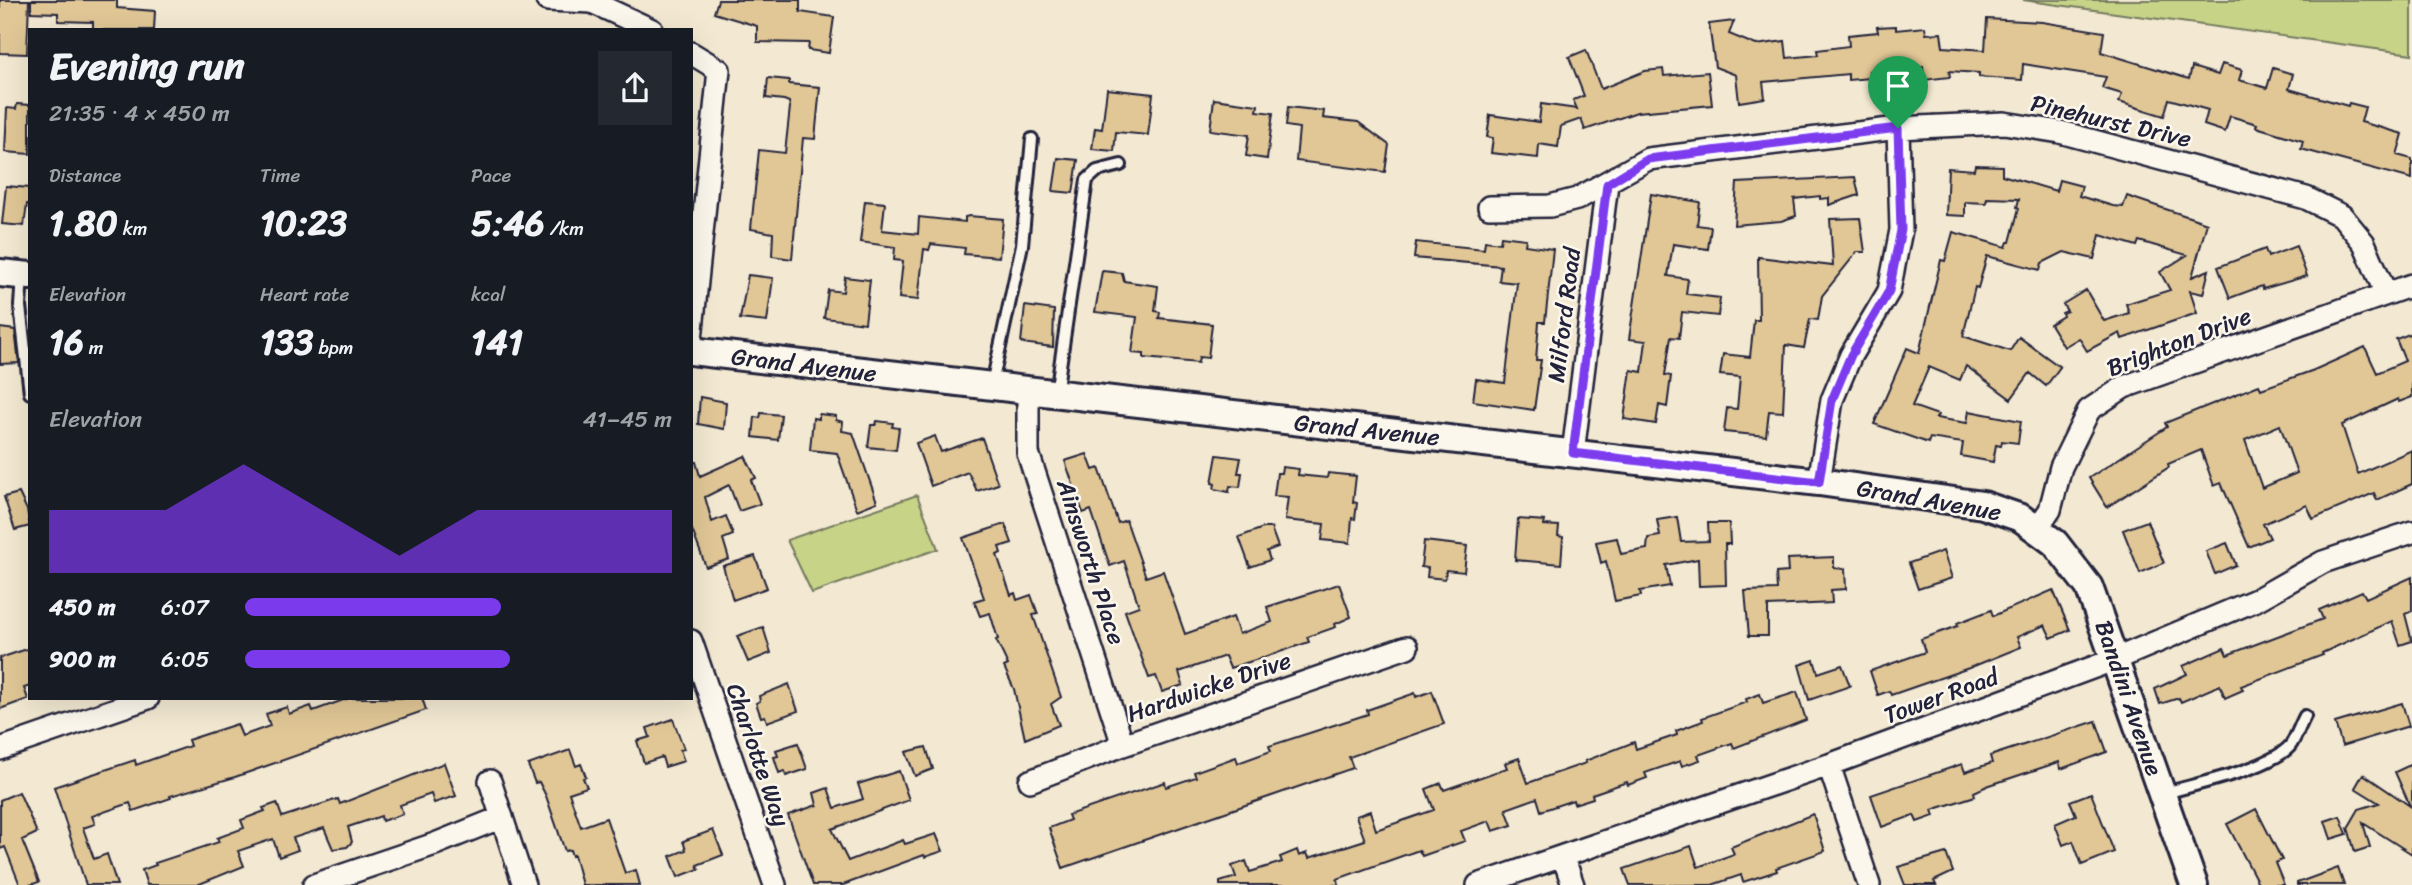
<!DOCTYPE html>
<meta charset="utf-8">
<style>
:root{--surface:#171b24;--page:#242831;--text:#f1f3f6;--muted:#9ea1a6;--accent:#7c3aed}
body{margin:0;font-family:Sriracha,sans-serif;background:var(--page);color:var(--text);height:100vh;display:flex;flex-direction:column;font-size:26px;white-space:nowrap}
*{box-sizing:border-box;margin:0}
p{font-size:23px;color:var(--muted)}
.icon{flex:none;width:38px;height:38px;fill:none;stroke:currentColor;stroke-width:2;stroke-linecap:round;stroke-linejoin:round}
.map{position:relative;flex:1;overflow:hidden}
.details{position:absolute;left:28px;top:28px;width:665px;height:672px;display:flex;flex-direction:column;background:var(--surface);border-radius:0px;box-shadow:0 7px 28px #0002}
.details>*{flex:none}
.pin{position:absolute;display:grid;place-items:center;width:60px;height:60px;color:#fff;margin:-72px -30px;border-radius:50% 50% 50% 0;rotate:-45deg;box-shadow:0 0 7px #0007}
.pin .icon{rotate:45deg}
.round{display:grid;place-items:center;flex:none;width:74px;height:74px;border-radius:0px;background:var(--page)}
.summary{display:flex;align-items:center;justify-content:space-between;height:119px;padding:0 21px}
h1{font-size:38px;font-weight:700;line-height:52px}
.figures{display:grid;grid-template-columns:repeat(3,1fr);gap:10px;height:119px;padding:7px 21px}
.figures div{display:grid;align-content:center}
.figures b{font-size:35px;font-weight:700}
.figures small{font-size:19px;font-weight:400}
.figures p{font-size:19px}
.chart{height:196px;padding:14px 21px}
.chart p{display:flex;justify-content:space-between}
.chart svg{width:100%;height:126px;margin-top:7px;fill:var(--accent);opacity:.7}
ul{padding:0 21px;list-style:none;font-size:23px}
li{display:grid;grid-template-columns:112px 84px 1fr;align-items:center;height:52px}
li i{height:18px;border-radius:9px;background:var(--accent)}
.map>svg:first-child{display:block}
.green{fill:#c7d386;stroke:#747a60;stroke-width:2}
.building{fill:#e1c796;stroke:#22223b;stroke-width:2;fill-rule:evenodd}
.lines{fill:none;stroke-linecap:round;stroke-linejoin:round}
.service-casing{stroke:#22223b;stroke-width:16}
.minor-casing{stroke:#22223b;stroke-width:26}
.tertiary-casing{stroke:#22223b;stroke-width:32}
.service{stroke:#fbf7ec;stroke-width:10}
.minor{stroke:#fbf7ec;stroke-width:21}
.tertiary{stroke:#fbf7ec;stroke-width:26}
.route-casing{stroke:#fff;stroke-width:14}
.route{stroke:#7c3aed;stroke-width:9}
.labels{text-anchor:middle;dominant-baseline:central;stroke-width:5;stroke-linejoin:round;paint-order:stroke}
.street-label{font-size:24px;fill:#22223b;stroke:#fbf7ec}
</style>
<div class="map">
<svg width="2412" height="885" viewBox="0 0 2412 885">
<rect width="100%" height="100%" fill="#f3e9d2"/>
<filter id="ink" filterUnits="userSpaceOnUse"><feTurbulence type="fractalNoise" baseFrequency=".0143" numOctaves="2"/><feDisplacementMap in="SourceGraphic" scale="14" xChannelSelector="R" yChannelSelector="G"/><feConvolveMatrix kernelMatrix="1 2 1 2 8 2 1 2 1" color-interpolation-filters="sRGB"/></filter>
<g filter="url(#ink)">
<path class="green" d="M2023,0H2412V54Z
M917,495L938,549L812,593L787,540Z"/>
<path class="building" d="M0,0H29L27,54L0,53Z
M31,0H117V8L155,11L154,30H93V22L58,21V13L31,12Z
M718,0H800V12L834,17L829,53L808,50L809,43L757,42V26L714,13Z
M1987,19L2042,22L2104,32L2101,52L2189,79L2192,67L2218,75L2222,64L2242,70L2239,80L2267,88L2273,68L2293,74L2289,89L2348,106L2349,103L2365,107L2361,122L2403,134L2397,155L2412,159V179L2301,149L2303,141L2256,127L2257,124L2230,116L2225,132L2204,125L2208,110L2169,99L2164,116L2119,102L2122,94L2102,88L2106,77L2023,64L2022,80L1979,77V73L1949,71L1950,77L1924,80L1923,66L1869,71L1870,78L1848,80V74L1763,82L1765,98L1739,102L1736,75L1715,67L1709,24L1734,21L1729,34L1756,45L1785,41L1787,58L1818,55L1817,50L1849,46L1848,35L1878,32L1877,27L1896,26V30L1925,27L1926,34L1941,33L1943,47L1985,50Z
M1586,50L1601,89L1645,71L1663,69L1664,76L1708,72L1712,105L1637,112L1585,130L1581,119L1561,126L1558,147L1539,144L1538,158L1491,153L1493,138L1487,137L1490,115L1539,122L1541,104L1577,109L1573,100L1584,96L1569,57Z
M768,78L789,80V84L820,87L815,139L803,138L792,259L772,256L773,233L751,229L759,150L785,153L790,107L789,102L784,100L766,98Z
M1107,89L1153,94L1148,135L1116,132L1114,151L1092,149L1095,128L1102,129Z
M1214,99L1258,105L1257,111L1273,113L1267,159L1246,156L1249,135L1210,130Z
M17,104L30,105V154L5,152L7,108L16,109Z
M1288,107L1324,111L1323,118L1358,122L1389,145L1385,172L1296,161L1299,128L1286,126Z
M1058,158L1078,160L1073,193L1053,191Z
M1975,165L2002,166V175L2056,191L2059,180L2082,186L2079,196L2113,206L2123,207L2127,196L2207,223L2192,277L2209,270L2203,294L2190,291L2197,313L2122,339L2120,333L2087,351L2079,338L2064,347L2050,324L2063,316L2062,313L2067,311L2063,304L2086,290L2104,321L2129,313L2126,304L2170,290L2160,272L2187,255L2139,241L2137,246L2100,235L2094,259L2064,252L2042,263L2040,270L1987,256L1978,288L1975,287L1963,336L2010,351L2019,337L2060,367L2046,386L2030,373L2011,399L1966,366L1960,380L1929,367L1912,406L1938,415L1936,418L1967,423L1969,411L2021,421L2018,443L2002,441L2001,446L1996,445L1993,462L1961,456L1963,443L1930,438L1928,443L1874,424L1907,348L1919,353L1941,260L1945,261L1953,232L2006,247L2008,242H2010L2019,208L2017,207L2019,199L1987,198L1986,203L1965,202V216L1946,215L1948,168L1974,170Z
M1855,177L1859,195L1829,205V198L1820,199V196L1794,199L1796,216L1781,221L1734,225L1737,183Z
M6,186L30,188V204H27L24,226L2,224Z
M1651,194L1700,202L1697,225L1711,227L1708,249L1673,244L1668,276L1688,279L1686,294L1720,298L1718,316L1682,312L1679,338L1671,337L1665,375L1671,376L1667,407L1659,405L1656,424L1624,419L1631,370L1642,372L1646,341L1629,339Z
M865,201L885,203L882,230L918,234L919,217L965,222V217L969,216L1003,219L999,257L964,254L965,248L931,244L929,250L924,249L918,300L899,298L903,261L894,260L895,247L860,242Z
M1860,218L1865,252H1857L1822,296L1818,320L1810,319L1804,348L1786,345L1783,412L1769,411L1766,436L1724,432L1727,408L1737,409L1740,377L1720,375L1723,354L1750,357L1754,320H1759L1758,257L1833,266L1830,219Z
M1501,236L1526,239L1525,245L1553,249L1545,322H1539L1536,360H1541L1534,410L1473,401L1476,379L1505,383L1517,283L1499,281L1501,266L1414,258L1416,242L1484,249L1485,241L1500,243Z
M2296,246L2307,276L2263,289L2262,286L2230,298L2218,267L2265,249L2268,257Z
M1102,271L1122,273L1124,281L1158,286L1155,311L1160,312L1159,318L1212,324L1208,358L1199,357L1198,363L1144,358V354L1132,353L1137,317L1095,312Z
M748,275L773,278L767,322L740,319Z
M845,277L870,280L865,323L824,318L828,290L843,292Z
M1025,306L1054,310L1053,347L1021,343Z
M0,328L15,330L19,363L0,364Z
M2412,333V397L2399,402L2398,399L2342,425L2358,474L2412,450V484L2377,500L2374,493L2313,519L2307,505L2263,524L2270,538L2249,547L2221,483L2214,486L2201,450L2168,464L2169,467L2107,507L2089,478L2167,427L2165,423L2259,385L2261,389L2314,370L2365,347L2377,373L2405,361L2396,339ZM2280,425L2297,473L2262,488L2245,440Z
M700,397L726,402L724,429L698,424Z
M761,413L781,415L778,440L753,437L755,417L760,418Z
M819,414L836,416V420L843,422L842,431L853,433L877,502L857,510L837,453L810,450L813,418L819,419Z
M877,421L893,423L892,427L899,428L896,450L868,447L871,425H876Z
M935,436L941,452L982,438L998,484L977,491L968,472L931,486L916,443Z
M1087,454L1093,470L1099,468L1118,523L1126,520L1146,577L1163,571L1185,634L1233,617L1239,634L1272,622L1267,607L1339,584L1351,617L1335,624L1336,627L1307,637L1309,642L1274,654L1230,668L1225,656L1179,672L1183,685L1162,692L1156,676L1149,678L1125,611L1139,606L1124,561L1110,566L1091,510L1083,513L1065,461Z
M1217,455L1241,458L1238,473H1242L1240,487L1230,486L1229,492L1214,489L1215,484L1212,483Z
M745,456L756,478L751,480L760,504L739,511L729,485L705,497L712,522L726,516L733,535L723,539L729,559L706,567L691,527V463L696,462L700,476Z
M1282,467L1299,469L1298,475L1327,478L1328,473L1356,476L1353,502L1357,503L1355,519L1352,518L1350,543L1322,540L1324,524L1285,520L1288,497L1274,496L1277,473H1281Z
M19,493L27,510L30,526L15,530L4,497Z
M1677,517L1681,542L1709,541L1708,523H1729L1730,544H1725L1726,585L1699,586L1698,559L1666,565L1670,586L1640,591L1641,596L1615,601L1606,561L1601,563L1596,542L1617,538L1621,554L1647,549L1648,538L1660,536L1657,520Z
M1518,519L1545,521L1544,525L1559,526L1558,536L1563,537L1561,564L1515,560Z
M2147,521L2164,563L2140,573L2123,530Z
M1005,524L1012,543L999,547L1001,553L997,555L1011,595L1015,593L1017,600L1031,595L1038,614L1033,615L1061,697L1051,704L1059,725L1025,739L1014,689L1004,667L1008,665L996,640L998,639L990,613L980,616L974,601L984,598L963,538Z
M1263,528H1271L1278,547L1267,551L1270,560L1250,567L1239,537Z
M1424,541L1467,546L1464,572L1446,570L1445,579L1427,577L1428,568L1421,567Z
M2227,543L2236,565L2215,574L2206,551Z
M1943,551L1952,578L1918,589L1909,563Z
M755,556L767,588L733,600L723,566Z
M1834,557V568L1845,569L1846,589L1831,590L1832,603L1768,606V636H1749L1745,591L1777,590L1776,573L1788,572L1787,559Z
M2412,577V611L2405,614L2412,641L2400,645L2392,621L2322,653L2323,655L2241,686L2243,690L2225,698L2220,685L2181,702L2179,698L2160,704L2155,689L2187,674L2183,666L2224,648L2227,655L2323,619L2319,610L2362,591L2366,598Z
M2053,590L2070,630L2051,638L2045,625L2017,637L2021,647L1969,668L1891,695L1889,691L1878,695L1870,671L1925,652L1921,639L1958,626L1957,623L1991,610L1993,616Z
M763,627L771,653L748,662L737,636Z
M30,648V686L24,688L28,699L0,709V658Z
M1814,660L1818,673L1842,665L1850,686L1809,700L1799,665Z
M789,684L798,711L767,722L765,716L761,717L756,703L760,701L759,696Z
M1432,691L1444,724L1349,757L1353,768L1063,868L1049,828L1070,820L1068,815L1165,782L1166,787L1196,777L1194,772L1236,757L1238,763L1271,751L1269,746L1368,714L1367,710L1415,693L1416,697Z
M1797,692L1806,720L1734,748L1732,743L1698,755L1700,760L1682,766L1680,761L1645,773L1647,778L1628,785L1627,782L1592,794L1593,798L1574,804L1573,800L1541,811L1537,798L1506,809L1512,825L1493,831L1489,821L1461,831L1465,841L1422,856L1419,850L1337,879L1339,885H1220V882L1236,877L1232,866L1246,861L1250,872L1282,862L1280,857L1297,850L1299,856L1307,853L1309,858L1365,840L1356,816L1370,811L1376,830L1434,810L1426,789L1441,783L1444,790L1507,768L1505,763L1519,758L1528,783L1586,763L1585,761L1634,742L1636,749L1677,735L1676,731L1703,721L1702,718L1747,702L1746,699L1760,694L1763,703Z
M349,698H422L426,710L235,777L170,796L171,798L133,811L130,803L92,816L95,824L83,828L94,859L107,854L117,885H86L54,787L135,760L136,765L170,753L190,746L188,740L237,724L242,736L270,726L266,714L287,707L289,714L311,706L313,711Z
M2402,703L2409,726L2342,746L2335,723Z
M673,719L684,749L680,750L684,761L665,767L662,757L644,763L637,741L650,737L647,728Z
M2096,721L2107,752L2061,769L2059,762L1987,786L1974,792L1975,796L1932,810L1934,816L1917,822L1914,815L1882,827L1871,795L1962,764L1965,772L1992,763L1990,756Z
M798,743L807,769L786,776L784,771L779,773L774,757L778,756L776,750Z
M926,747L933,769L915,776L906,752Z
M570,750L576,766L581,764L586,777L583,778L587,787L569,793L581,827L606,818L625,873L636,870L640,885H582L574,855L572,856L570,850L565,851L546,796L539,782L535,783L528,765Z
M444,763L456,796L434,803L431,794L400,805L403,814L382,821L381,816L348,827L352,842L347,847L333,849L324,828L293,838L298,850L279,857L273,839L238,851L244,866L197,885H147L142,870L156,865L155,863L219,842L217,838L244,828L241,820L265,811L263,808L277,803L282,817L338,799L340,804Z
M2412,764V854L2363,823L2370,847L2355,852L2348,828L2359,809L2379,803L2355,788L2363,774L2410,806L2395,772Z
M899,771L909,800L832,829L848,861L903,840L905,844L936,834L943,851L925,857L924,855L843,885H813L788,815L817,805L814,793L828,788L835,808L863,799L858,784Z
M19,792L37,833L22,840L39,882L30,885H20L5,847L0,849V800Z
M2091,793L2114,852L2082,865L2073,841L2063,845L2055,824L2076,815L2070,801Z
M2256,809L2282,860L2275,863L2284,885H2259L2227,824Z
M1813,814L1825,851L1776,868L1777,871L1743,882L1741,875L1712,885H1630L1624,869L1691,846L1698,867L1734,854L1731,847Z
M2340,816L2347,834L2331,839L2325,821Z
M713,830L723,855L697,865L699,869L678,877L670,856L686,850L683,841Z
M1946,853L1953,872L1934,881L1936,885H1905L1898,867Z
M2338,868L2344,885H2297V883Z"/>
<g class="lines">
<g class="service-casing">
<path id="service" d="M22,275L20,306L30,393
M992,384L1022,245L1032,139
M1056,394L1087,180L1097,171L1121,165
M2162,794C2194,784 2268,770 2290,746C2296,738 2300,725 2305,716"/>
</g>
<g class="minor-casing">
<path id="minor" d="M547,0L592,2L652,30
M691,53L719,70L691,339
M1489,207L1550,206L1577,199L1648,159L1898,128L2004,123L2060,132L2306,198L2342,216L2364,243L2386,294
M1028,392V453L1123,745
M1573,453L1607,184
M1819,482L1832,400L1851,355L1889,291L1901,230L1898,128
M2038,527L2050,510L2061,467L2089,410L2124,387L2412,285
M691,641L775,885
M0,749L148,698
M1829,765L1869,885
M490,781L524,885
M1030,781L1123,745L1407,647
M1563,856L1573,885
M314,885L435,844L502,817
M1478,885L1829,765L2116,659L2256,600L2323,562L2412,532"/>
</g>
<g class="tertiary-casing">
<path id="tertiary" d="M0,273L30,276
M691,351L1819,482L1983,505L2021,518L2055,543L2089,587L2194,885"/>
</g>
<use href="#service" class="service"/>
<use href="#minor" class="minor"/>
<use href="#tertiary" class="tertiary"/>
</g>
</g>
<g class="lines" filter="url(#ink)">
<g class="route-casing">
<path id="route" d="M1898,128L1901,230L1889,291L1851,355L1832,400L1819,482L1573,453L1607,184L1648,159Z"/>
</g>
<use href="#route" class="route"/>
</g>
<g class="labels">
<g class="street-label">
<text transform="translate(2111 121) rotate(13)">Pinehurst Drive</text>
<text transform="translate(1564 315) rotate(-83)">Milford Road</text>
<text transform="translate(2179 342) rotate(-21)">Brighton Drive</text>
<text transform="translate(804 365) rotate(7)">Grand Avenue</text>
<text transform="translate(1367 430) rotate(6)">Grand Avenue</text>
<text transform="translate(1929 500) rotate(10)">Grand Avenue</text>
<text transform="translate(1091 562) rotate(72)">Ainsworth Place</text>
<text transform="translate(1209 687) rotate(-19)">Hardwicke Drive</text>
<text transform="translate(1941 696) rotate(-20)">Tower Road</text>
<text transform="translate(2129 698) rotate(71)">Bandini Avenue</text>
<text transform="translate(758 755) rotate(71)">Charlotte Way</text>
</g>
</g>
</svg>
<div class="pin" style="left:1898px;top:128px;background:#1e9e55"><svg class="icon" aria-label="arrive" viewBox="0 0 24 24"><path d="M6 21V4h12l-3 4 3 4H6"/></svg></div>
<section class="details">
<div class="summary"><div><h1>Evening run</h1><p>21:35 · 4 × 450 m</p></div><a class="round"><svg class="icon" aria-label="share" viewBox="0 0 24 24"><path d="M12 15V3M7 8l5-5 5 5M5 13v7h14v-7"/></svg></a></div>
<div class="figures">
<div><p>Distance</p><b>1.80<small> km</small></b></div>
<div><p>Time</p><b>10:23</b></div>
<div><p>Pace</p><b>5:46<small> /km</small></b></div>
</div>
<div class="figures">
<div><p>Elevation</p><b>16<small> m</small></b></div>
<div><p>Heart rate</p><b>133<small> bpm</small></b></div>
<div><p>kcal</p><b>141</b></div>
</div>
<div class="chart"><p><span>Elevation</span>41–45 m</p>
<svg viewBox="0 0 160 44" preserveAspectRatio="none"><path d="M0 44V22L10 22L20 22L30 22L40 14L50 6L60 14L70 22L80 30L90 38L100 30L110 22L120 22L130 22L140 22L150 22L160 22V44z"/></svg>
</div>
<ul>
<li><b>450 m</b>6:07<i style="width:60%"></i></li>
<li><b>900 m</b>6:05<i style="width:62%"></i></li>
</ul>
</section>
</div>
